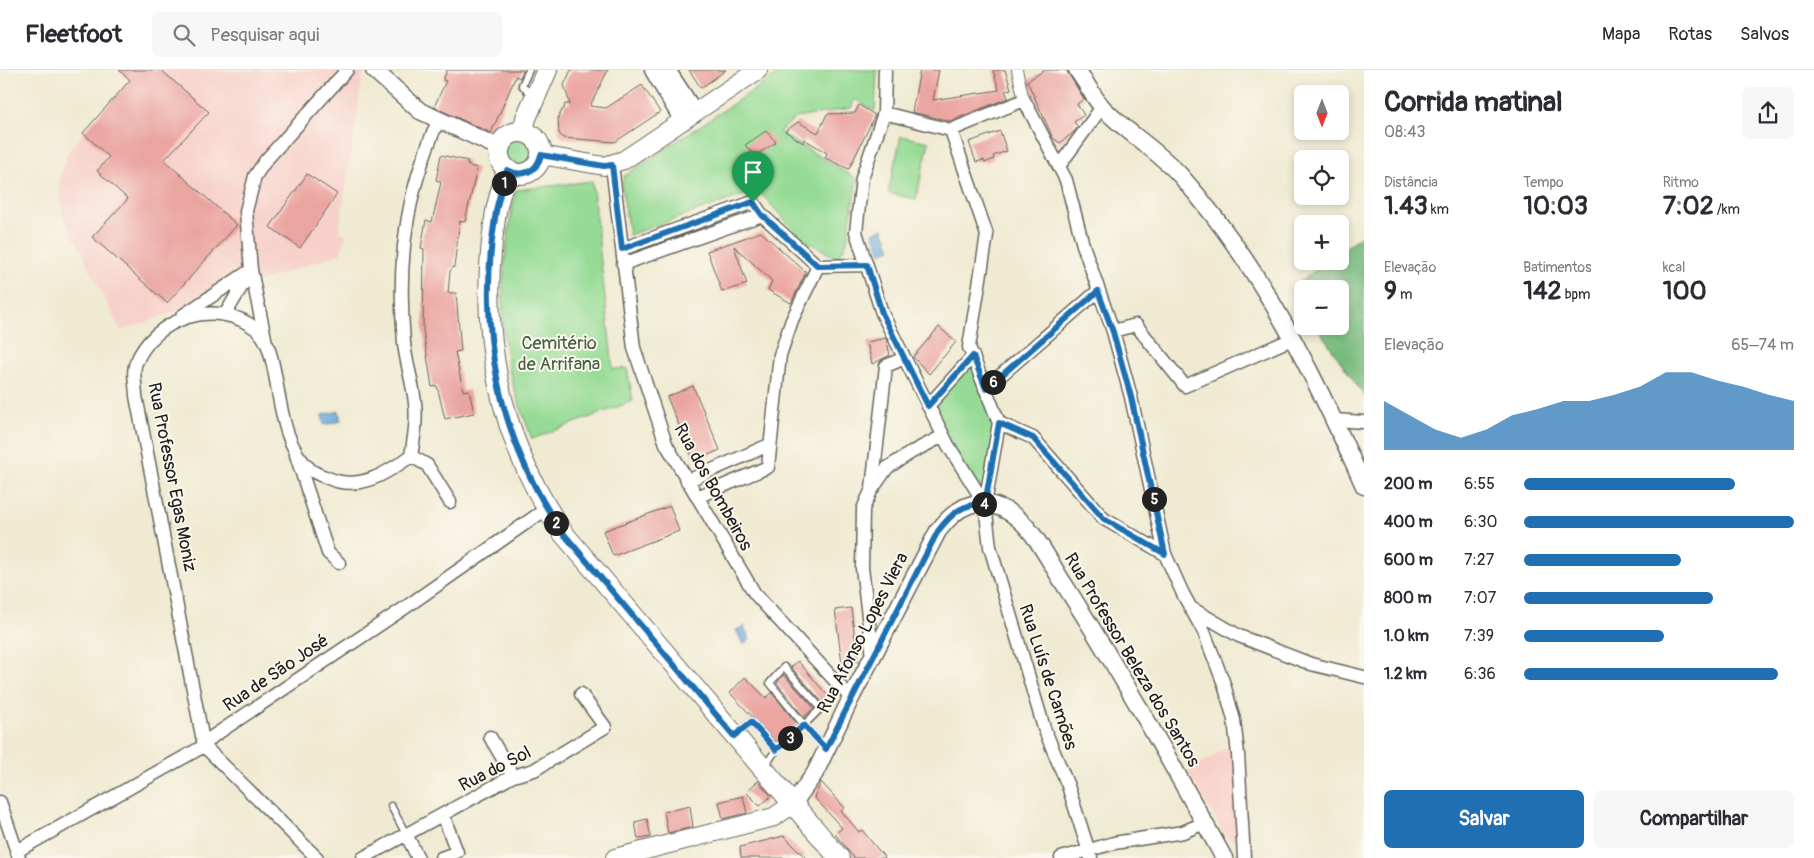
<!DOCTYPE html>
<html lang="pt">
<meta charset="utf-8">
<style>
:root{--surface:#fff;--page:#f7f7f7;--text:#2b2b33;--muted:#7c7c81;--line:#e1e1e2;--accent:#1f6fb2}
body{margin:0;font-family:Pangolin,sans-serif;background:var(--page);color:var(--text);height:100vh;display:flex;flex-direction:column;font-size:19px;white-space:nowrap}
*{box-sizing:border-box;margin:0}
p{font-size:16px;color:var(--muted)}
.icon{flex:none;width:28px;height:28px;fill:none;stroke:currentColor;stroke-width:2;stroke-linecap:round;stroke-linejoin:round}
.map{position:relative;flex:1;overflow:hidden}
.panel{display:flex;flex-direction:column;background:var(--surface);width:450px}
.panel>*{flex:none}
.needle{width:32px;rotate:180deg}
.tools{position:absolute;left:1294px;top:15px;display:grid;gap:10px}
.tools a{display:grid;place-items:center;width:55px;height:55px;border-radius:8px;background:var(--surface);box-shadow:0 2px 8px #0003;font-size:25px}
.pin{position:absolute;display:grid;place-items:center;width:42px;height:42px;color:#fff;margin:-51px -21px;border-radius:50% 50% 50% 0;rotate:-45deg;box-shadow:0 0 5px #0007}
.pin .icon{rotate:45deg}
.km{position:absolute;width:25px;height:25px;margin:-12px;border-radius:50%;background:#222;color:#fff;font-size:14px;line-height:25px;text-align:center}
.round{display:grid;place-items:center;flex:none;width:52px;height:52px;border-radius:8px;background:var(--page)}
.summary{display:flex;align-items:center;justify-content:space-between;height:85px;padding:0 20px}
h1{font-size:28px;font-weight:700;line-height:38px}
.metrics{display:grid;grid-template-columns:repeat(3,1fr);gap:8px;height:85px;padding:5px 20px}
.metrics div{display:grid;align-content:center}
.metrics b{font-size:25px;font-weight:700}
.metrics small{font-size:14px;font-weight:400}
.metrics p{font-size:14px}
.chart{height:140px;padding:10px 20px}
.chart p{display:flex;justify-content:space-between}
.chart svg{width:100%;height:90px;margin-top:5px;fill:var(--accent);opacity:.7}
.primary-button{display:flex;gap:10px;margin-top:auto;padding:10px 20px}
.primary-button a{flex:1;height:58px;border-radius:8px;background:var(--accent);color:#fff;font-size:20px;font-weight:700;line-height:58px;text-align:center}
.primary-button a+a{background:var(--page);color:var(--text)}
ul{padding:0 20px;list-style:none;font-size:16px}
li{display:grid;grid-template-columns:80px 60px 1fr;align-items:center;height:38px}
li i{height:12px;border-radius:6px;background:var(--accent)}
header{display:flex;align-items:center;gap:30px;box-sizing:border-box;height:70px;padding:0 25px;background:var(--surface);border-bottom:1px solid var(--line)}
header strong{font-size:24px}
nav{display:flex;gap:28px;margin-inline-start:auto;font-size:18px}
.search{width:350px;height:45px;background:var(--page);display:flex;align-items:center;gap:12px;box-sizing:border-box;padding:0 18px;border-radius:8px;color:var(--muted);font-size:19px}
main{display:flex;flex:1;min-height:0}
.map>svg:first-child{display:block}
.built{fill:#f7d0c9}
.green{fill:#96db95;stroke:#597c58}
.forest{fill:#78bb7e;stroke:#4a6c4d}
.water{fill:#68a6da;stroke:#42617b}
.building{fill:#eba5a1}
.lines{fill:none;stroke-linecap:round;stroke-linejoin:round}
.service-casing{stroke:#66645c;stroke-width:9}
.pedestrian-casing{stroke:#66645c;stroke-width:12}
.minor-casing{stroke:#66645c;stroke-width:15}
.tertiary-casing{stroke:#66645c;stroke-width:19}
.secondary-casing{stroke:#66645c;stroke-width:20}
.primary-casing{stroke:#66645c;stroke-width:22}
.service{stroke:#fff;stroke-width:6}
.pedestrian{stroke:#fff;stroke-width:10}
.minor{stroke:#fff;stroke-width:12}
.tertiary{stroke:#fff;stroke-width:16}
.secondary{stroke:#fff;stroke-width:18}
.primary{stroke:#fff;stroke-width:20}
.route-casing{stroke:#fff;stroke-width:10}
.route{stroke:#1f6fb2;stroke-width:6}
.labels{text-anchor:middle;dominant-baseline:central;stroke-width:4;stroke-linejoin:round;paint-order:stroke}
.park-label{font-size:18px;fill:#475f46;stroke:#fbf7ec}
.street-label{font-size:18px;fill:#1c1c1c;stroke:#fbf7ec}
</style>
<header>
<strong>Fleetfoot</strong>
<div class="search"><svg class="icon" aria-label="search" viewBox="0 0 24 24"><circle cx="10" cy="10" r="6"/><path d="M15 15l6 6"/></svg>Pesquisar aqui</div>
<nav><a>Mapa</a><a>Rotas</a><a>Salvos</a></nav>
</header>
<main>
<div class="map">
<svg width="1364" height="788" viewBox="0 0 1364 788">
<rect width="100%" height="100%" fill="#fbf7ec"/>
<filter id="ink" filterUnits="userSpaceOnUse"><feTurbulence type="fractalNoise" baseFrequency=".02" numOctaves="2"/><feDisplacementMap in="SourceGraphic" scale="10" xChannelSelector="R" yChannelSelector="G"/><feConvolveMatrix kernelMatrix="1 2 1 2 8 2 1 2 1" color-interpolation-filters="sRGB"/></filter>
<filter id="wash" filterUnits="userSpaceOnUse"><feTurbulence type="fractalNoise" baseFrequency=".0096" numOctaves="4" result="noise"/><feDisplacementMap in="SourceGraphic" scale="20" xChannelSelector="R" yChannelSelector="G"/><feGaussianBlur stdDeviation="1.12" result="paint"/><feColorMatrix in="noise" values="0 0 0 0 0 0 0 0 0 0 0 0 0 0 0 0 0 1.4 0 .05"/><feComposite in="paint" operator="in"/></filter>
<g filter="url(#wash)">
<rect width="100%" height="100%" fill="#f0ead2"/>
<path class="built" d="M140,0H359L363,3L339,162L346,163L341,183L121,261L63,145L59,109L69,80Z
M1234,673L1237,768L1228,770L1187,702Z"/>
<path class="green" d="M784,0H877L875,41L855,29L851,38L796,48L779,62L857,109L847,171L838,189L800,167L758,120L629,165L622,117L624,106Z
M901,66L929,72L916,129L888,123Z
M504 81a14 14 0 1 1 28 0a14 14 0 1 1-28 0Z
M592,111L613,299L627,298L633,331L532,369C526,352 519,335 514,318C495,256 503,182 516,120Z
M972,292L996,354L984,423L953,379L932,335Z"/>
<path class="forest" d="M1364,163V326L1316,256H1340V219H1302V236L1291,219L1327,191H1340V182Z"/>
<path class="water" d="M883,158L891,179L881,183L873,163Z
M339,341L341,351L324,355L322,345Z
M744,556L750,570L743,574L736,560Z"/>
<g id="blocks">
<path class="building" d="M119,0H161L209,42L164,90L237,155L167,233L92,167L128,129L97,101L109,87L83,63L130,10Z
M447,0H523L520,8L516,6L491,63L434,37L446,11L443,10Z
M571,0H608L590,36L606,38L642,15L660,42L615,72L563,68L559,63L558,48L562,40L564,39L565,34H570L564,15Z
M689,0H726L701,18Z
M920,0H939L933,30L999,20L993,0H1005L1011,19L1005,21L1008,28L950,51L912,42Z
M1045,0H1066L1084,29L1077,34L1084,45L1074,52L1078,57L1074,62L1060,73L1053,68L1027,11Z
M859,35L875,45L849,99L825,88L827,83L804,69L803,73L785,61L798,52L818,63L827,44L855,43Z
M766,61L776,72L755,86L745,75Z
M1000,61L1007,81L993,86L994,89L985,93L984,90L976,92L969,72Z
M441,85L468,91L467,95L477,98L465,152L460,151L454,197L450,201L448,223H456L461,281L455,282L463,321L469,320L474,343L445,349L437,316L432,317L423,260L424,179L421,178L426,150L432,152L441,112L436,110Z
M307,104L337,124L300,178L270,157Z
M761,162L806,202L791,233L768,220L772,211L734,176L747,214L722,222L707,181Z
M939,257L956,272L929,304L913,287Z
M886,268L890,285L872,294L867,272Z
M693,316L720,380L694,391L667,327Z
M670,436L679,461L613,486L603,461Z
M851,538L858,591L842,593L835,540Z
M798,591L828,626L822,632L791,597Z
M784,605L814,638L804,647L777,613Z
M745,607L766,628L772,623L797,654L776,672L730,623Z
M758,711L771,726L760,736L746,722Z
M821,712L845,738L841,741L859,762L862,760L885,788H854L835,764L842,758L814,727Z
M743,726L747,743L723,749L719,732Z
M690,736L693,757L668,763L664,742Z
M647,749L651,767L638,769L635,752Z
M784,766L806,788H741L740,777Z"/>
</g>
</g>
<g filter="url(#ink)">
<use href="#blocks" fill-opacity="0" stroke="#66645c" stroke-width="1"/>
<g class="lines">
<g class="service-casing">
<path id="service" d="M529,0L522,15L532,26
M784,597L821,638L804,655L770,613Z
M737,663L751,652L776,680
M765,696L776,680L804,655L826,679
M391,736L407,766"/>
</g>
<g class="pedestrian-casing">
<path id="pedestrian" d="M1017,0L1024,30"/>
</g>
<g class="minor-casing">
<path id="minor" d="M885,0L884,43L862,108L856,162L882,243L948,375L985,434
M884,43L951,60
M951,60L1024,30L1066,110L1083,175L1113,261L1131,327L1165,484L1183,524L1204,562L1224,614L1234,650L1238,684L1244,788
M951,60L987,165L969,277L999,353L985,434L990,477L1044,658L1068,716L1091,788
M612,95L634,278L666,374L755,524L851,628
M1059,96L1102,37
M622,179L753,132L762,145L818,196L867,195
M623,194L762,145
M225,245L250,202
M182,246L251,200
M1113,261L1136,255L1185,316L1292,269
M265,268L251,200L246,141L255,106L266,90L347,0
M985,319L1098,221
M928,336L973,286
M1334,350L1364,352
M999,353L1033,368L1104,449L1165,484
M296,385L328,483L339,493
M411,386L427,395L450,432
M687,411L769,375
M872,418L886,296L900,290
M697,427L768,397L780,285L792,250L818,196
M1191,538L1239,566L1311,594L1364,607
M873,586L862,498L863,439L871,421L887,398L912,382L943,366
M490,667L513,706
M204,676L136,326C136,317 132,301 136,293C154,248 216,227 256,259C267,268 270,282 273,295C281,330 282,376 311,400C316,404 323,406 328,408C359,422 387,403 411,386C414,368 417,351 415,333C413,313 406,293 404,273C397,192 405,126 438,51
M204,676L317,788
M0,732L19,788
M407,766L418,788
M17,781L204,676L212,667L406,537L546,439
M363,788L513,706L534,700L605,657L581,624
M441,788L457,782L443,745
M1061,788L1114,773L1183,762L1204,753"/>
</g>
<g class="tertiary-casing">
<path id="tertiary" d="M374,0L420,41L500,78
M653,0L683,51
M667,0L695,43
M1077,0C1086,12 1093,27 1103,38C1126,62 1157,80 1180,105C1261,196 1315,306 1364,416
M793,734L815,703L851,628L938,461C958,435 978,424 1009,442C1034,457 1048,490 1064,514C1121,603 1173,696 1224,788"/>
</g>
<g class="secondary-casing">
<path id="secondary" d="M541,85L604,96L624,90L758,0
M615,788L774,747L793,734"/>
</g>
<g class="primary-casing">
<path id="primary" d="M523,62L526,48L547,0
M499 83a21 21 0 1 1 42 0a21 21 0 1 1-42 0Z
M507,100C503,115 497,131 495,148C478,260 498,369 563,463L839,788"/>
</g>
<use href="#service" class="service"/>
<use href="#pedestrian" class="pedestrian"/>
<use href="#minor" class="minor"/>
<use href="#tertiary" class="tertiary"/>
<use href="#secondary" class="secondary"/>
<use href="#primary" class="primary"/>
</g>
</g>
<g class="lines" filter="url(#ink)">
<g class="route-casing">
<path id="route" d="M541,85L604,96L612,95L622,179L753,132L762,145L818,196L867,195L882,243L928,336L973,286L986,319L1098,221L1113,262L1131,327L1165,484L1104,449L1033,368L999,353L985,434C963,433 952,443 938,461L826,679L804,655L776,680L751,652L734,666L563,463C498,369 477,260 495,148C497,131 503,115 507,100C522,108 537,102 541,85Z"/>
</g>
<use href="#route" class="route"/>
</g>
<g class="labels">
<g class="park-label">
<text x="559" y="273">Cemitério<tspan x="559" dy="21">de Arrifana</tspan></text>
</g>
<g class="street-label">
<text transform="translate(172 407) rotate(79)">Rua Professor Egas Moniz</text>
<text transform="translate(713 417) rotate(61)">Rua dos Bombeiros</text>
<text transform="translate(863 563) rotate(-63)">Rua Afonso Lopes Viera</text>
<text transform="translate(1132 590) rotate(59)">Rua Professor Beleza dos Santos</text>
<text transform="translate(276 603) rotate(-34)">Rua de São José</text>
<text transform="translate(1048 607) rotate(72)">Rua Luís de Camões</text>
<text transform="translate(495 699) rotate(-27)">Rua do Sol</text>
</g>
</g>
</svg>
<div class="tools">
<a><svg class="needle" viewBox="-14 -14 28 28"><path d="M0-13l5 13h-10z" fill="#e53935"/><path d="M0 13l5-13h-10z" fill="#7c7c81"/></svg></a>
<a><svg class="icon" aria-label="locate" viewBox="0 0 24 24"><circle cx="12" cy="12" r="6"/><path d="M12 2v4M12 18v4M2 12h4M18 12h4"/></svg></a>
<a>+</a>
<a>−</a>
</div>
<div class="pin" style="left:753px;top:132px;background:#1e9e55"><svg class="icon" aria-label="arrive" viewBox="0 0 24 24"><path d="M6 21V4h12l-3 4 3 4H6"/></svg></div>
<b class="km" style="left:504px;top:113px">1</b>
<b class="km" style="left:556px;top:453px">2</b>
<b class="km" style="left:790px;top:668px">3</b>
<b class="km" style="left:984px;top:434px">4</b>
<b class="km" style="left:1154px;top:429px">5</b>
<b class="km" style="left:993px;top:312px">6</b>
</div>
<section class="panel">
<div class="summary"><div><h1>Corrida matinal</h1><p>08:43</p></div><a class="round"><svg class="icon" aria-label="share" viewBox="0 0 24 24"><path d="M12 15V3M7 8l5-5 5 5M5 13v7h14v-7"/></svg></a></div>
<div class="metrics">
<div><p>Distância</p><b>1.43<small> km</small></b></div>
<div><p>Tempo</p><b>10:03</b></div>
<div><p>Ritmo</p><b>7:02<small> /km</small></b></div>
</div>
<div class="metrics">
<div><p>Elevação</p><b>9<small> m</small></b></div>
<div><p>Batimentos</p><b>142<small> bpm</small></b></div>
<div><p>kcal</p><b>100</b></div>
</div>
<div class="chart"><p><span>Elevação</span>65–74 m</p>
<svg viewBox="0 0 160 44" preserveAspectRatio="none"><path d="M0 44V20L10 27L20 34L30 38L40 34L50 27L60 24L70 20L80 20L90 17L100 13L110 6L120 6L130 10L140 13L150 17L160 20V44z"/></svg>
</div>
<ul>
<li><b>200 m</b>6:55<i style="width:78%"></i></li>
<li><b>400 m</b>6:30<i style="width:100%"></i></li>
<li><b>600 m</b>7:27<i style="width:58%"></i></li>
<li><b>800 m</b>7:07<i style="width:70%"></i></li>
<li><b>1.0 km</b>7:39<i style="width:52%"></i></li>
<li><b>1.2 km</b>6:36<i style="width:94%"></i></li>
</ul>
<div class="primary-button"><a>Salvar</a><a>Compartilhar</a></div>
</section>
</main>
